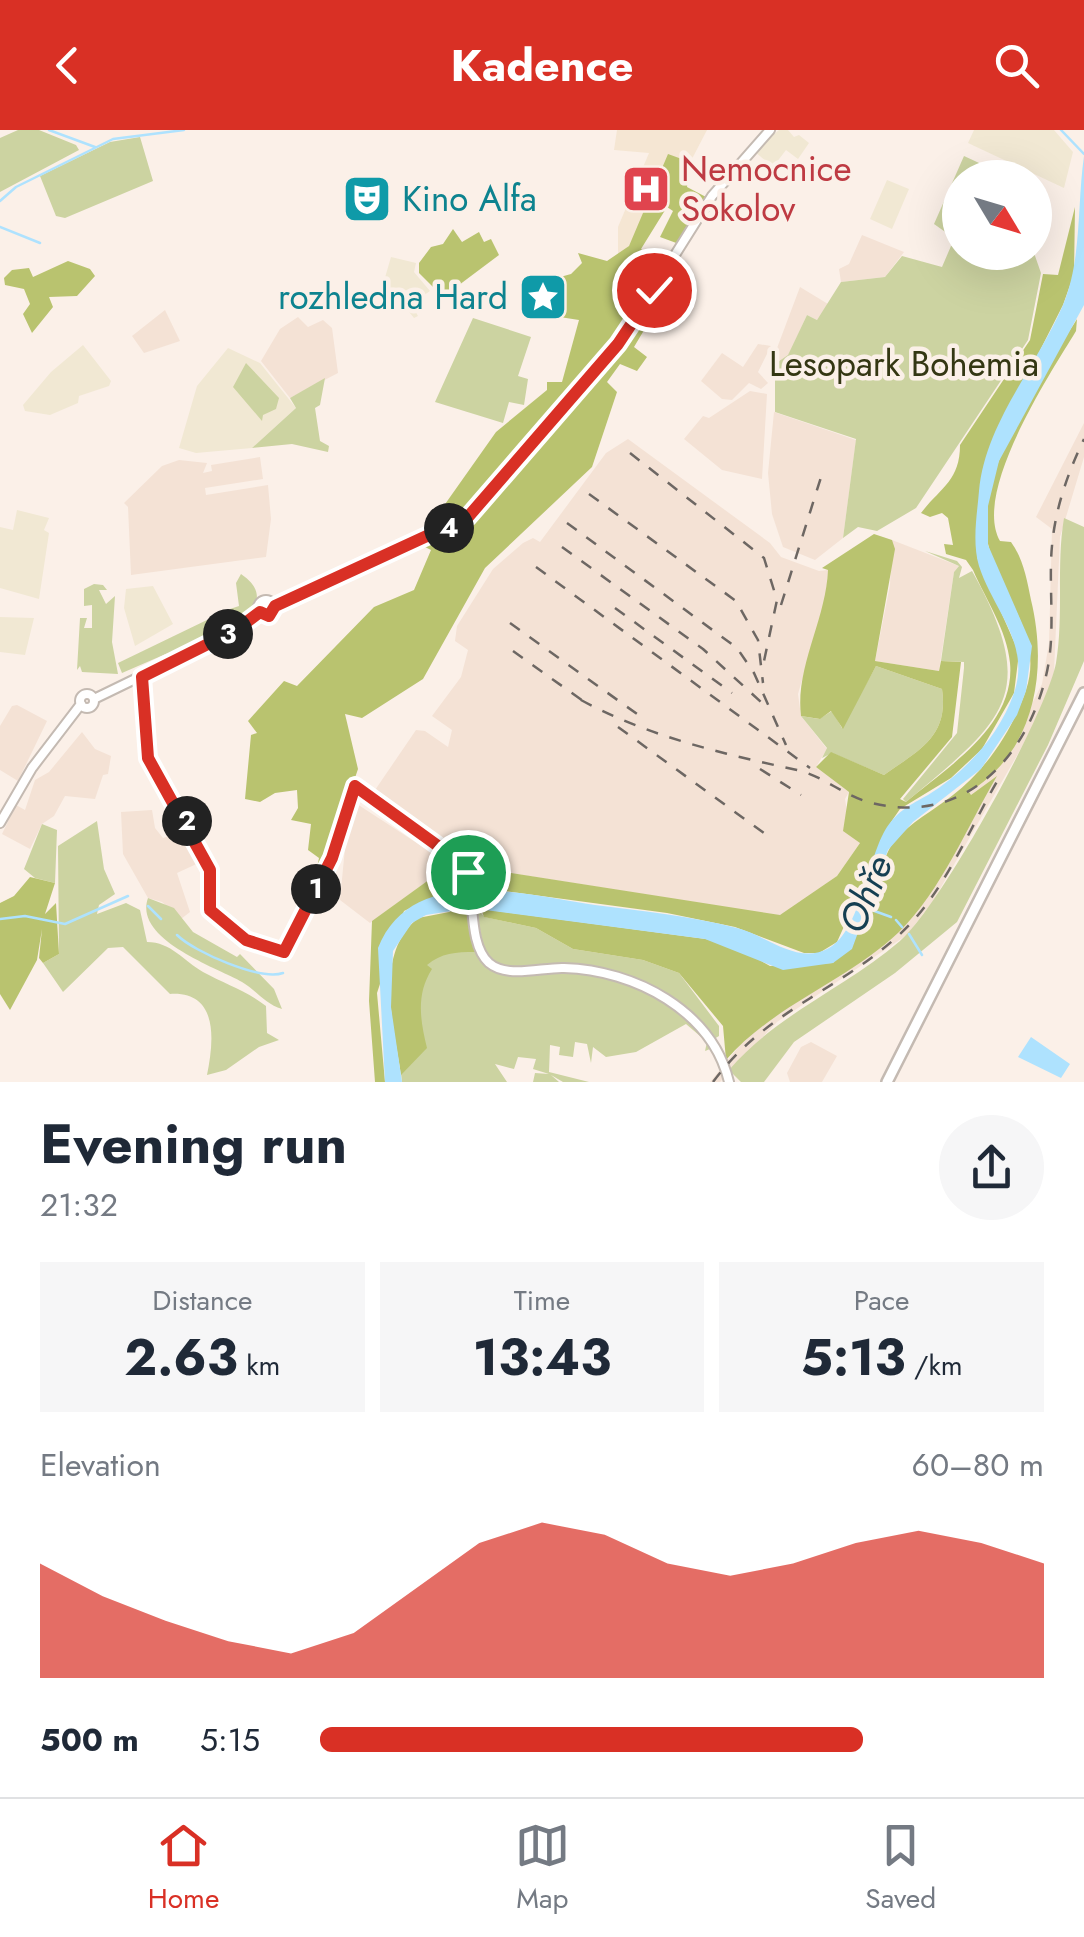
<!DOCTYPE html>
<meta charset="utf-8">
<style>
:root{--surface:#fff;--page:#f6f6f7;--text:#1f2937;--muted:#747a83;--line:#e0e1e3;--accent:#d93025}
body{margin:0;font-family:Jost,sans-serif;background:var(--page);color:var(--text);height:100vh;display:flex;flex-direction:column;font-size:38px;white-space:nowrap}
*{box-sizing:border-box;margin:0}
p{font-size:32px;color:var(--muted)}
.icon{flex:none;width:55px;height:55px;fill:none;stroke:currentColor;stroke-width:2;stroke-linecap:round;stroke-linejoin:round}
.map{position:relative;height:952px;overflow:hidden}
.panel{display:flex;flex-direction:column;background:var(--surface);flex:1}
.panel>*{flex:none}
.needle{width:65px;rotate:128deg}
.buttons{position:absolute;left:942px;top:30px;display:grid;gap:20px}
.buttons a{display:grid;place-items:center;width:110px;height:110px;border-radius:50%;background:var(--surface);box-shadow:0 10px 40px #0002;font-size:50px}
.pin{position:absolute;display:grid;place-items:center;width:85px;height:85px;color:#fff;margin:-42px;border:5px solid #fff;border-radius:50%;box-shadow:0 2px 10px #0007}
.km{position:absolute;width:50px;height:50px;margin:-25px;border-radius:50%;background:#222;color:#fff;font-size:28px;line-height:50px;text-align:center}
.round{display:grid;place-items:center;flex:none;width:105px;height:105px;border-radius:52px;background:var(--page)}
.summary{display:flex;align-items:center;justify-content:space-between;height:170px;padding:0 40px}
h1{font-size:55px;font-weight:700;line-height:75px}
.figures{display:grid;grid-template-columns:repeat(3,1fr);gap:15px;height:170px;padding:10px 40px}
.figures div{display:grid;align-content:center;border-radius:0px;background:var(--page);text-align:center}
.figures b{font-size:50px;font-weight:700}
.figures small{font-size:28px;font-weight:400}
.figures p{font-size:28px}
.chart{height:280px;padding:20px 40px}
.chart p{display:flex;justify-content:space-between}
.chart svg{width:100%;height:180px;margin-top:10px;fill:var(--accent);opacity:.7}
ul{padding:0 40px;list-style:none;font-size:32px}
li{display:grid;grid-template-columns:160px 120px 1fr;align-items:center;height:75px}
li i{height:25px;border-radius:12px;background:var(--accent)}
header{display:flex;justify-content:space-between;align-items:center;height:130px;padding:0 40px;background:var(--accent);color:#fff;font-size:45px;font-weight:700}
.menu{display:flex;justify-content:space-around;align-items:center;height:140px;border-top:2px solid var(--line);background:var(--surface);font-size:28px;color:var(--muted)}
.menu a{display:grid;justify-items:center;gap:5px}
.menu .selected{color:var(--accent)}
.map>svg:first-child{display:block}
.built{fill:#f4e2d5}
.education{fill:#f1e8d3}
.medical{fill:#f5e6d3}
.green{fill:#ccd3a1}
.forest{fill:#b9c36f}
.water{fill:#aee2fe}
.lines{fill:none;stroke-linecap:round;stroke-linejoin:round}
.stream{stroke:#aee2fe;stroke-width:2.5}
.tertiary-casing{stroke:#c4bab2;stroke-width:12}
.secondary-casing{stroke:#c4bab2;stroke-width:14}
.tertiary{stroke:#fff;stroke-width:8}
.secondary{stroke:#fff;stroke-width:9}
.rail{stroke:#6d6763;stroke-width:2.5;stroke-dasharray:12 12;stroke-linecap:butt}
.route-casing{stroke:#fff;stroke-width:20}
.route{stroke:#d93025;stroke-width:12}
.labels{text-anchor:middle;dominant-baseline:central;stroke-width:9;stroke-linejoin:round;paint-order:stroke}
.health-label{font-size:35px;fill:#be3a42;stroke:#fbf0e8;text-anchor:start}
.culture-label{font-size:35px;fill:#0d838f;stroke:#fbf0e8;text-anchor:start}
.park-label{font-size:35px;fill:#343713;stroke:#fbf0e8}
.water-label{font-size:38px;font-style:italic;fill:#163f52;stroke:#fbf0e8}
</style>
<header><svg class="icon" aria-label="back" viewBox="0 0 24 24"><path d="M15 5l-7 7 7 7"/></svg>Kadence<svg class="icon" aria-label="search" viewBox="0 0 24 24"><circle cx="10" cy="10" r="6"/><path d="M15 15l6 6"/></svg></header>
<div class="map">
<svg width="1084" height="952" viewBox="0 0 1084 952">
<rect width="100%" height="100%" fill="#fbf0e8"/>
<path class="built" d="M862,105L904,122L885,147L841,152L839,139L849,134Z
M800,157L828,174L817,190L807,185L788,226L779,235L771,234Z
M165,180L180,211L144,223L132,206Z
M298,187L308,197L323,190L332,198L338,243L290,268L261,231L280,199Z
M758,214L771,216L758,242L768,253L761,259L749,253L732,270L722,269L701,251L722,223L743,237Z
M750,261L767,264L762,349L722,340L684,309L703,286L709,288Z
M774,282L856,310L843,408L815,430L783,417L772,384L768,343Z
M1084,293V327L1060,407L1054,542L1045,574L1019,622L933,771L907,805L777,892L720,952H710L740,915L773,886L901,799L927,767L993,651L971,666L969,662L1003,631L1042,554L1049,513L1052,399L1036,387Z
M628,309L770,413L781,427L819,441L828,440L827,463L798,564L801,586L827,619L816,637L849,662L845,669L848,688L860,713L837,746L781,786L472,737L441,715L442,709L435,711L373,663L416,600L425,601L448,617L452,600L432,586L461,547L468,520L455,511L457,496L493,439L523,413L533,408L540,412L606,323Z
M260,327L263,349L205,358L206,365L268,355L271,389L266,427L131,445L128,377L124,373L162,336L179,330L207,333L203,343L212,341L211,335Z
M892,410L959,436L954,442L939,541L875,531L890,455Z
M17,575L47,591L18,651L0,640V596L12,576Z
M82,602L95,619L111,626L108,644L103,645L95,669L65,666L54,686L42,694L30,719L2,704L16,675L25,680L35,650L49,642Z
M357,674L446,732L437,744L370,793L340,770L345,718Z
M152,680L155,698L163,708L189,699L203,731L177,743L190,782L181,789L162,772L148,768L123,724L121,682Z
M811,912L837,926L822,952H790L787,943L801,917Z"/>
<path class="education" d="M779,0H788L794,7L799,5L809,13L798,29L786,20L773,37L754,21Z
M974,0H1054L1073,22L1064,58L968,13Z
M887,50L909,59L892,99L870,89Z
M391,127L416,133L414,142L430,161L411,174L418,186L414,188L384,151Z
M83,215L111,251L109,256L79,266L78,273L50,285L25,281L23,275L51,242Z
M228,218L260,233L296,278L252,318L196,323L179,318L197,256Z
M17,380L49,388L44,400L49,403L39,469L0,458V397L13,400Z
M153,456L173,494L135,516L124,478L126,459Z
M0,487L34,488L25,525L0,522Z"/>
<path class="medical" d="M617,0H707L682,48L647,81L629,116L618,126V97L649,23L614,20Z"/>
<path class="green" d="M18,0H39L76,15L79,20L0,62V8Z
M140,7L153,51L65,88L56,86L40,46L110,12Z
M964,26L990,38L995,47L960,48L958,111L934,94Z
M960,113V122L1034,123L1041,143L1028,210L916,378L877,401L858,397L843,408L856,309L775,282V234L788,225L807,185L817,190L841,152L885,147L902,126L942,137L951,116Z
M473,188L531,207L518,246L528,249L524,275L509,272L503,293L435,272Z
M246,233L279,268L276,279L263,285L262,291L233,257Z
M325,248L320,275L315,278L320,311L329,316L328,322L292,314L252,318L296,278L290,268Z
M1064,388L1084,397V531L1048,615L957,792L895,843L794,912L764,952H741L729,940C778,883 844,859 900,811C940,777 1046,585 1056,533C1064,485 1056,436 1064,388Z
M925,421L957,431L962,437L959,448L972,441C1042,566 1003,591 906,672L903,669L957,603L964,538V532L941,531L954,442L959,436Z
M241,444C297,482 189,519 163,532H153L168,523L122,543L118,533L209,489L215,501L233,494L227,480L239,476L236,453Z
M94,454L103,455L107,460H99L106,474L115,466L112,512L118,544L82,542L80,536L77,540L80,488H87L84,498H92V475L84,476V459Z
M876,536L942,559C949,607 919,620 884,645L832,623L822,628L827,618L801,586L819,589L832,581L842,598Z
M97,691L104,739L115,764L99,775L97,784L126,773L140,780L147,812C171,812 184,831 203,842C225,854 245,860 266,876L267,903L279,910L259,917L226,940L207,945C214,911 219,861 170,864L123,817L108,818L63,862L43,833L59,824L58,716Z
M42,694L57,700L55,753L35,748L24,739Z
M148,768L174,778L193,802L237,827L240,824L274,859L282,879C265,874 257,861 242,852C218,838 133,810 148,768Z
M463,777L470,778L475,812L496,841C566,840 632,841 687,889C698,898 707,906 710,919L705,921L707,912L686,894L636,922L606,927L593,917L591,933L587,914L575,912L573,927L559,925L560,917L550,915L549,942L589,952H563L551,945L559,952H533L535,943L549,944L533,939L536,929L518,927L514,939L495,934L507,952H402L391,858L452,779Z
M476,778L485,787L536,798L573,819L643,830L679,843L719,896V906L714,909L677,874L608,842L498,836L484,821Z"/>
<path class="forest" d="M668,24L690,32L687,57L706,67V72L679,114L660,107L673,81L667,77L641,119L649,125L640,144L652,158L622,213L658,160L665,165L634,217L647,227L637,241L620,234L607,252L617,262L592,337L485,438L423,549L362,588L345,584L358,639L323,742L317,738L319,728L308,720L311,694L291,690L298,678L297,660L275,663L260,672L245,669L251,605L257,603L248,591L284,551L297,556L374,477L414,460L431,420L421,415L438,405L419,410L417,402L431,394L496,302L547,260V252H562L579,190L534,183L542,152L571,144L582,133L578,123L607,131L629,116Z
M1075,77L1074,144L1063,175L987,325L977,427L1019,523L1014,563L982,619L951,648L900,679L891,692L837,812L819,823H804L735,797L667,783L505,761L436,766L404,781L377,863L385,952H375L369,871L372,791L437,744L452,720L473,737L780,785L837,746L860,713L843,701L849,662L816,637L831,622L884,645C919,620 949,607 942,559L876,536L843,599L831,581L820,589L801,586C795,537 826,490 828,440L822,438L874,404L892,410L895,419L875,531L939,541L941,531L961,532L952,607L900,669L906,672C946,638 1016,596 1010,533C1007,500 986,470 973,440L966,430L946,424L944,414L953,415L948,388L942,383L930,387L921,383C940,358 960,351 960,315L1030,210L1043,144L1058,145Z
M453,99L462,112L479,102L484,112L491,109L499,125L443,167L419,143V133L431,117L443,114Z
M68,131L90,139L95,146L77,166L49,167L53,177L32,203L23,184L30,174L24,159L5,155L4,148L12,140L29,138L33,147Z
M1077,189L1076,201C1050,244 972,362 1000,411L1011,412C1023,428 1027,450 1031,470C1048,539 1036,621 969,662L971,665L997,646C967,697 941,761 899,802C846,852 775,874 726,930L723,896L679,843L643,830L573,819L536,798L484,787L481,779L706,809L740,819L770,836L833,833C846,813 863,791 873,769C881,751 881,728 894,712C910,692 933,681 953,665C986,640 1013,599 1026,560C1044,506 1002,468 989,418C971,347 1041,246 1077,189Z
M30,747L55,753L45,784L56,773L59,824L43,833L39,828L42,799L37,830L10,880L0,864V773L14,766Z
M470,778L480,827L475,822C456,822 441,823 427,835L432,839C416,864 420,890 427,918L401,945C394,896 373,825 418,788Z"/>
<path class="water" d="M1084,26V175L999,331L988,376V415L1032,516L1026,561L1017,585L981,639L913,692L888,720L852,819L833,833L783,840L705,809L470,778L426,785L412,793L393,821L391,877L402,952H385L378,818C412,732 525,765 595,775C643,781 690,786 737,798C766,805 798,836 829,818C861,800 867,728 887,697C899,680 910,675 928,665C966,641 999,606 1014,563C1031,513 993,480 979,436C972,412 977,385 979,361C985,293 1037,236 1063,175C1082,130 1077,74 1084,26Z
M1031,907L1070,934L1061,948L1018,927Z"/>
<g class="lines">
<path class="stream" d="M49,0L95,17
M1061,0L1084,24
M0,71L16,57L113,9L184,0
M0,97L40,113
M148,776L161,789
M869,779L891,787
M0,789L25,786L65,794L128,766
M896,790L902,797
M909,804L922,825
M177,805C194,822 261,851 283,843"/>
<g class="tertiary-casing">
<path id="tertiary" d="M258 478a8 8 0 1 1 16 0a8 8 0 1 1-16 0Z
M275,476L468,387L619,214L712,66L770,0
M141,547L148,628L182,683L213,747L210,779L246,810L284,823L332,728L355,657L465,737C476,764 467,813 489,833C508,849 542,837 564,838C635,840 712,881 729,952
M80 571a7 7 0 1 1 14 0a7 7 0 1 1-14 0Z
M94,569L236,500L260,482
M0,693L32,638L81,574"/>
</g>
<g class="secondary-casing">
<path id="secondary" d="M887,952L1084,563"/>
</g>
<use href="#tertiary" class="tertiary"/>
<use href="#secondary" class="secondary"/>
<path class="rail" d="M630,323L764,428L777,470L764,531
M589,364L736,471L758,510L763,553
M567,393L737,518L754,543L786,615
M562,417L703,519L761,572
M536,437L810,638
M781,475L822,344
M615,478L732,563
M510,493L644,589
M513,521L590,576
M581,570C647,606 723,624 797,640C824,646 845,667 872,673C963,696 1026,629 1046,546C1055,509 1050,471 1051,433C1052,388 1065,349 1084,309
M618,597L768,706
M760,639L801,665
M713,952C766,880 839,861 900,804C944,764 969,699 999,648"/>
</g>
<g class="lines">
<g class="route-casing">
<path id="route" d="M468,742L456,729L355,656L332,728L284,822L246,810L210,780V740L148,628L142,547L236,500L260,482L269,486L275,476L468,387L618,214L654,160"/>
</g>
<use href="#route" class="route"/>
</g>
<defs>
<g id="hospital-square" transform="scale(2.5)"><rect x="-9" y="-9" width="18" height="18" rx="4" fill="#e0444e" stroke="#fbf0e8"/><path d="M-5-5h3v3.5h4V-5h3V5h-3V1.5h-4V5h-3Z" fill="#fff"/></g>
<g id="theatre-square" transform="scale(2.5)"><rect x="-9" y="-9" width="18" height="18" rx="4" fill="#0f9aa8" stroke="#fbf0e8"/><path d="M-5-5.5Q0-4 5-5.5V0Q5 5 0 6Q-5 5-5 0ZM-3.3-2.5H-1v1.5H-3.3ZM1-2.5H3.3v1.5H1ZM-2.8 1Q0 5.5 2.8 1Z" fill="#fff"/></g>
<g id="sight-square" transform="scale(2.5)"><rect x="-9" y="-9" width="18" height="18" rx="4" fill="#0f9aa8" stroke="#fbf0e8"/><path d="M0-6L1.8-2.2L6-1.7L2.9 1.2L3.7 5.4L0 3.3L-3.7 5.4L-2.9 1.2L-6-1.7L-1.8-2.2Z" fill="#fff"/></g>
</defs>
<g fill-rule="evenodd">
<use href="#hospital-square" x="646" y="59"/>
<use href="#theatre-square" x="367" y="69"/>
<use href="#sight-square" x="543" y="167"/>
</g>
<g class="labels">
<g class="health-label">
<text x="681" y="39">Nemocnice<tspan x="681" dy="40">Sokolov</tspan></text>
</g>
<g class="culture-label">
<text x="402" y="69">Kino Alfa</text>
<text x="508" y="167" text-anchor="end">rozhledna Hard</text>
</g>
<g class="park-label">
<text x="904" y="234">Lesopark Bohemia</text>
</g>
<g class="water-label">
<text transform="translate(865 764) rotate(-67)">Ohře</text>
</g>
</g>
</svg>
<div class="buttons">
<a><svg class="needle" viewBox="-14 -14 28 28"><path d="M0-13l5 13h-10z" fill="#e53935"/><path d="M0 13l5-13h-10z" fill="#747a83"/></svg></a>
</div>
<div class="pin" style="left:468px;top:742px;background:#1e9e55"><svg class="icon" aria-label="arrive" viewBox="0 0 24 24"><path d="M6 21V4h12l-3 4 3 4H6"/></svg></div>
<div class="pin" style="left:654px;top:160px;background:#d93025"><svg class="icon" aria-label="check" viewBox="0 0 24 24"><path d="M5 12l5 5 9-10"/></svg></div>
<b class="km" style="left:316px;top:759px">1</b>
<b class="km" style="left:187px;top:691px">2</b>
<b class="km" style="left:228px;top:504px">3</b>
<b class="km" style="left:449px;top:398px">4</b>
</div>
<section class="panel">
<div class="summary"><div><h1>Evening run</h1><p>21:32</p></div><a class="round"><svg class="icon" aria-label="share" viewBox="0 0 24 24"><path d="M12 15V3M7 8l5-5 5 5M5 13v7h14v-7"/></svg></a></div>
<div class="figures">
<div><p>Distance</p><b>2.63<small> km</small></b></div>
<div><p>Time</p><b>13:43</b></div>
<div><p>Pace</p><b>5:13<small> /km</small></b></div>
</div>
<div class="chart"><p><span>Elevation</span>60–80 m</p>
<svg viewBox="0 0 160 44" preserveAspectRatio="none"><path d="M0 44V16L10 24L20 30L30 35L40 38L50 33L60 22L70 11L80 6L90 9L100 16L110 19L120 16L130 11L140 8L150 11L160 16V44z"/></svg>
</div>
<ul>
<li><b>500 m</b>5:15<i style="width:75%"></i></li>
</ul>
</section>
<nav class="menu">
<a class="selected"><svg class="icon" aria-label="home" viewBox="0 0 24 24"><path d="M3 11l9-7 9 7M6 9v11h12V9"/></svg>Home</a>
<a><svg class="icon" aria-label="map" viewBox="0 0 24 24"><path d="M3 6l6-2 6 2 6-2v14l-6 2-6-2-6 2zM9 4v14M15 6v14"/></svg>Map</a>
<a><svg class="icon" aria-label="saved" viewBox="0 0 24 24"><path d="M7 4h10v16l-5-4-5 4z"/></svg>Saved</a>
</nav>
